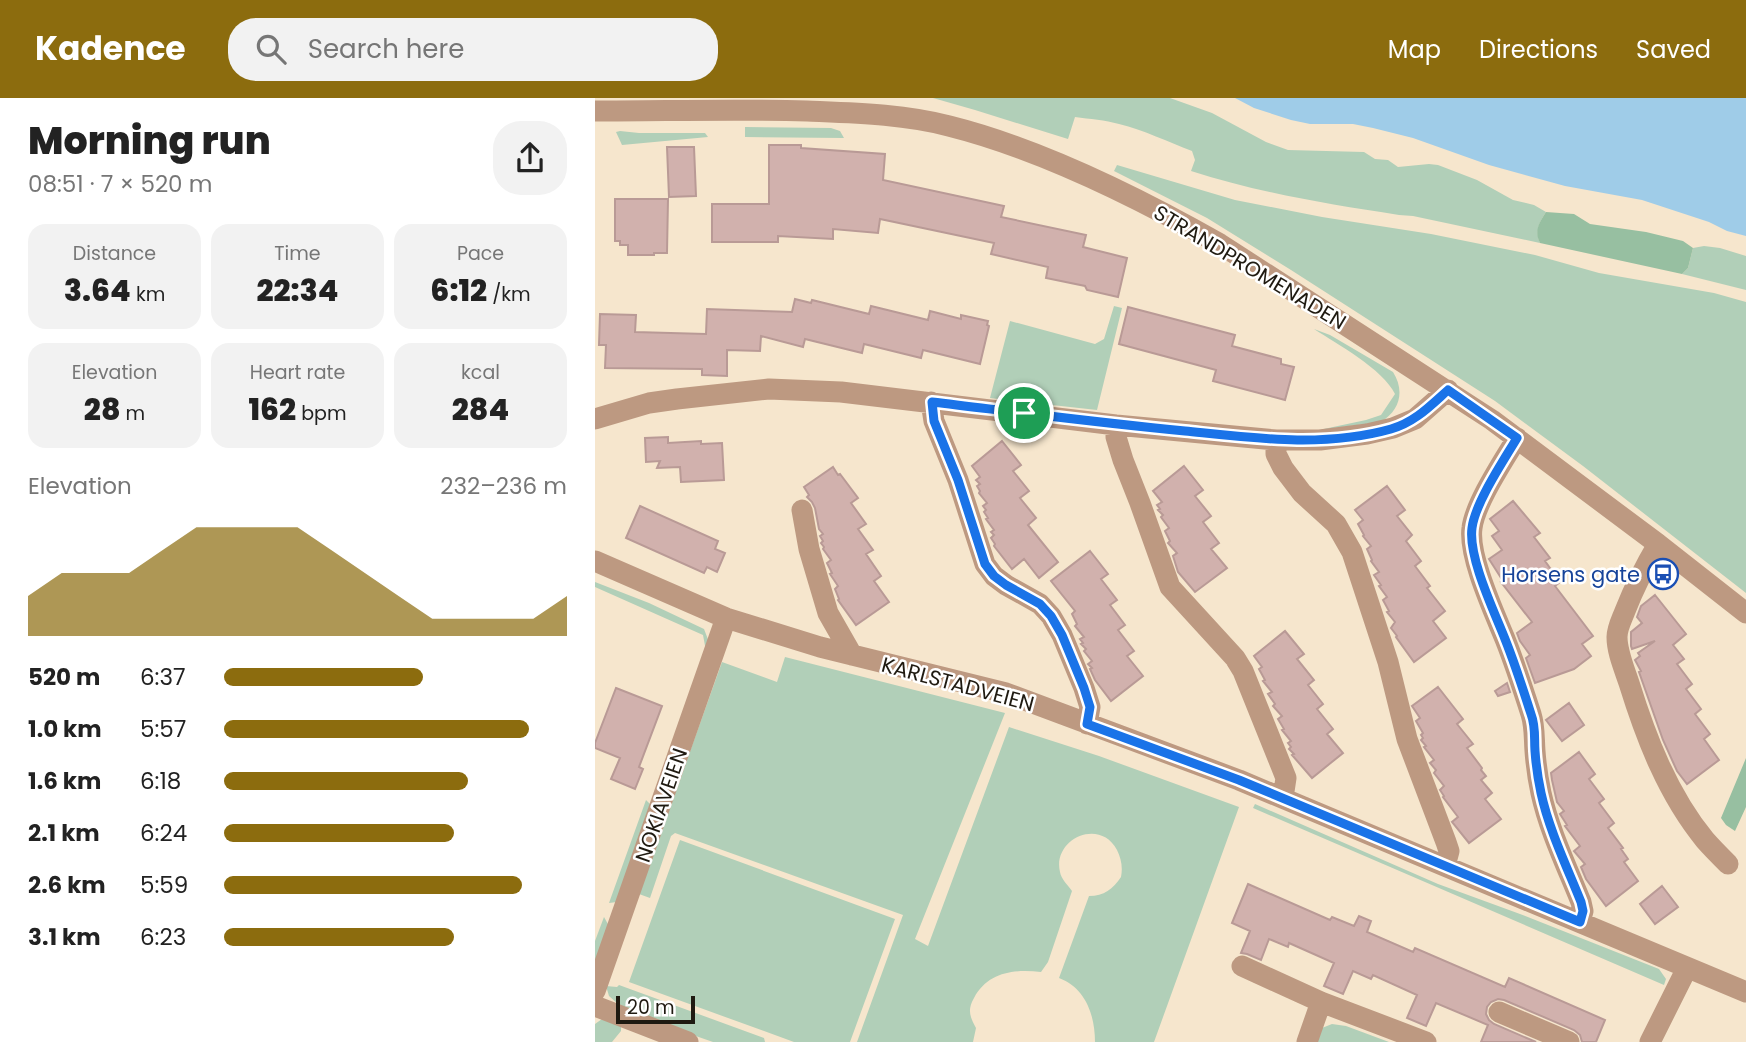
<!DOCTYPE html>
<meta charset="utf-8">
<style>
:root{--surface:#fff;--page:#f2f2f2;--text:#222;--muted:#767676;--accent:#8c6c0e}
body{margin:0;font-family:Poppins,sans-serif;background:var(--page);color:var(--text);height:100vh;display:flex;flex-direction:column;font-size:26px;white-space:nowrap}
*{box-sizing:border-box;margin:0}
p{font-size:23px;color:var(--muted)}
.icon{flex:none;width:38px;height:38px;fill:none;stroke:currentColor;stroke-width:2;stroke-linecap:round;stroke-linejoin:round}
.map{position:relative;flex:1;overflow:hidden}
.details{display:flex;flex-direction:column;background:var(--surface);width:595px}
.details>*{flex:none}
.scale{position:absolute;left:21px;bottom:18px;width:79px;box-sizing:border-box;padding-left:7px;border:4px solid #1f1a11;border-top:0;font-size:19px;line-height:24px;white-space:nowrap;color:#1f1a11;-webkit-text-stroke:5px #fff;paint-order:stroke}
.pin{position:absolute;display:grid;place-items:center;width:60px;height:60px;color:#fff;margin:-30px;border:4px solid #fff;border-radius:50%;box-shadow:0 2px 7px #0007}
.round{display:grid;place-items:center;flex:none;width:74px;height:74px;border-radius:28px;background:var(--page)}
.overview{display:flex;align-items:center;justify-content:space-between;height:119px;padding:0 28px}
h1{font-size:38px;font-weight:800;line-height:52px}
.figures{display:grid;grid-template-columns:repeat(3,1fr);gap:10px;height:119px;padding:7px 28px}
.figures div{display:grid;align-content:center;border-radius:18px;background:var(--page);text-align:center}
.figures b{font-size:30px;font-weight:800}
.figures small{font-size:19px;font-weight:400}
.figures p{font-size:19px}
.chart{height:196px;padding:14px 28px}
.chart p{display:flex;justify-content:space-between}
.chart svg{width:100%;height:126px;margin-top:7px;fill:var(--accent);opacity:.7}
ul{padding:0 28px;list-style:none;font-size:23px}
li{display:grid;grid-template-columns:112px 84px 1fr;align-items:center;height:52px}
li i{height:18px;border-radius:9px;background:var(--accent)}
header{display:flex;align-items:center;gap:42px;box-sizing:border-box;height:98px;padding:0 35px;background:var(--accent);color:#fff}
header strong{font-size:33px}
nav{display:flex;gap:38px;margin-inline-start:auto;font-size:24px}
.search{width:490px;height:63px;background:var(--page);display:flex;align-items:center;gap:18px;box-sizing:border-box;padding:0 24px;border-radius:28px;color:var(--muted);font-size:26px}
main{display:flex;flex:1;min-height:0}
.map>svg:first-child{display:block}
.green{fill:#b1cfb8}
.forest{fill:#97bfa1}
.water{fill:#9fcce8}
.building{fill:#d1b1ad;stroke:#b99a96;stroke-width:2}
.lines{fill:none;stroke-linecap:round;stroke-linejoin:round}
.minor{stroke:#bd9981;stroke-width:21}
.route-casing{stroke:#fff;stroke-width:14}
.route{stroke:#1a73e8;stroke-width:9}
.labels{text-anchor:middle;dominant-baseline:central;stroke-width:5;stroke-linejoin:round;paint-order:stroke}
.street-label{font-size:21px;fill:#1f1a11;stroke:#fff}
.transit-label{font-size:21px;fill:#164399;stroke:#fff;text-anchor:end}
</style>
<header>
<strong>Kadence</strong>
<div class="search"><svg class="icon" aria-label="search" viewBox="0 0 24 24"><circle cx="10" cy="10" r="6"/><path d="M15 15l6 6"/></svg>Search here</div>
<nav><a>Map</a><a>Directions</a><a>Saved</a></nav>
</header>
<main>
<section class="details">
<div class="overview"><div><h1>Morning run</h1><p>08:51 · 7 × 520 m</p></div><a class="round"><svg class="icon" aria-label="share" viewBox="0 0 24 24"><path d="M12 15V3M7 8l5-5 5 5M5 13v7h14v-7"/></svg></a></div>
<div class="figures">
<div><p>Distance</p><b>3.64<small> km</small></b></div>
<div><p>Time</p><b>22:34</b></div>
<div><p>Pace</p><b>6:12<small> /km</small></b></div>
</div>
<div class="figures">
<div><p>Elevation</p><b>28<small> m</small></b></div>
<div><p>Heart rate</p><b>162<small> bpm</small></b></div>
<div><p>kcal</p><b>284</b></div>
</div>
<div class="chart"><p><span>Elevation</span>232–236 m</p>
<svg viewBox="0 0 160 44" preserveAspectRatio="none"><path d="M0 44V30L10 22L20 22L30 22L40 14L50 6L60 6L70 6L80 6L90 14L100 22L110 30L120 38L130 38L140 38L150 38L160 30V44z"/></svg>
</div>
<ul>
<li><b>520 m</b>6:37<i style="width:58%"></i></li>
<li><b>1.0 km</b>5:57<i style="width:89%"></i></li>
<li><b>1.6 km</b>6:18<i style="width:71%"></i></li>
<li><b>2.1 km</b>6:24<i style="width:67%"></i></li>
<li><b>2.6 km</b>5:59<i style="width:87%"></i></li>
<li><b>3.1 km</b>6:23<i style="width:67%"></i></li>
</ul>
</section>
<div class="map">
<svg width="1151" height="944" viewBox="0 0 1151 944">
<rect width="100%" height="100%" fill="#f6e6cd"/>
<path class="green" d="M338,0H575L617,15L671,44L693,52L769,54L780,61L793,62L803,69L834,66L843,67L882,82L918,102L939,107L951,114C944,125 940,133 945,145L818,118L804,117C732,106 665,95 596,73L600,62L597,53C573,44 549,32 524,26C510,22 495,21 480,19L473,41L380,12Z
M150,29L236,30L245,33L249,40L150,39Z
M25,33L44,35H110L113,39L27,47L21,34Z
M522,67L640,102L727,119L836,136L940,157L1004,175L1119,195L1151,204V495L988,368L900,303L696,172L612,120L519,73Z
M1109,148L1125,150L1151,158V192L1087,176L1093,170L1098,150Z
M519,208L527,210L502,312L395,300L415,223L500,246L509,241Z
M719,231L735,237L798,274C810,293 805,312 786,324L724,332L771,322L786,317L800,296C788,271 742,246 719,231Z
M0,484L54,505L109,531L114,544L111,553L108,537L0,489Z
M190,559L410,615L320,841L333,848L414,629L504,658L644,709L559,944H500C500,918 491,890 464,880L494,798C509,798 518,791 526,779C528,769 526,760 522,752C505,719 457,741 465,774C466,781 473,787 477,793L453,864L446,874C419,871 393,874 379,900C372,912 375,919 381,930L378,944H262L308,817L80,735L76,738L55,800L44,796L127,564L182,584Z
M51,702L55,706L22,804L14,805Z
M660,706L843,786L925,816L1064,871L1071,881L1069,887L658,710Z
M85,742L300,821L255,944H199L34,884Z
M9,819L14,828L0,871V843Z
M24,887L169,940L170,944H118L32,914L14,898L11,888L22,889Z
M7,921L26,927V933L17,944H0V926Z
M737,926L751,928L794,944H719L727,930Z"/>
<path class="forest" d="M951,114L979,116L995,126L1051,134L1088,143L1098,150L1093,170L1087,176L945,145C939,133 944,125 951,114Z
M1151,660V709L1140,733L1131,727L1126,720Z"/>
<path class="water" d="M640,0H1151V138L1132,133L1114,124L1047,102L970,88L894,67L818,40L778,30L758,26H715L696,22L659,10Z"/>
<path class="building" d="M174,47H206V50L290,56L288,82L409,108L406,119L491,137L488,149L532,160L523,199L492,192L490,188L451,180L453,169L396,156L399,145L285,121L283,135L238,131V141L183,138V144H117V106H174Z
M72,49H99L101,98L74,99Z
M20,101H73L72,155H59V157H33V147H25V143H20Z
M200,201L216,205L217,202L274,216L276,208L333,222L335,213L366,221V217L393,223L392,227L394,228L385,266L328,252L326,260L269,246L267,255L210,241L208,249L166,238L165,253L132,252V278L107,277V271L10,270L11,247H4L5,216L41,217L40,234L111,236L112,211L197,214Z
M533,209L640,237L637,248L686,261V266L699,269L690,302L618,283L621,272L524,246Z
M73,339V345L106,343V346L127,345L129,382L86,384L85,369L62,370L65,363L51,364L50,340Z
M407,343L426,367L418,373L434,393L425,400L441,420L433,427L463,464L444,480L429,461L417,471L399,448L400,446L396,440L399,437L396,434L399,432L391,421L393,420L389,414L391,412L388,408L392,405L384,395L385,393L382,388L385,386L381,382L385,379L377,368Z
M589,368L608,392L600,398L616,418L608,424L624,445L616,451L632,470L600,494L583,474L578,458L582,455L573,445L575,443L570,433L574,430L566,419L568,417L563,412L565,411L562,407L567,404L558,393Z
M238,369L243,377L245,376L263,400L256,405L271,426L263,431L278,452L271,456L286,478L279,483L294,504L261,527L243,502L244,501L240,491L243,488L235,476L237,475L232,465L236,462L228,451L229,449L226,445L228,443L225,438L228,436L224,431L220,410L217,404L212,399L214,397L209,389Z
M792,388L810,412L802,418L817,437L811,443L826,463L820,468L835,488L832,490L850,513L838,523L851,540L819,564L801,539L802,538L796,530L800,524L792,514L794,513L788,502L792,499L784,488L786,487L779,477L784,474L776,463L777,462L772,451L776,448L768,438L769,437L763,426L768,422L760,412Z
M918,403L945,435L939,439L955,460L950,463L965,484L960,488L998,538L987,546L996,558L979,571L940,585L931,560L935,557L925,543L922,535L937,524L906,484L908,483L894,461L907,452L897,438L904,433L895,421Z
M45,408L123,443L120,451L130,455L122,474L112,469L109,475L31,440Z
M495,453L513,476L506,481L522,502L515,507L530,527L523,532L539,553L532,558L548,578L516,603L500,582L495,571L497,570L493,566L497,563L489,553L491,551L486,546L488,545L485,541L489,539L480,528L482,526L477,516L480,513L456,483Z
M1060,497L1091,536L1078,547L1089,561L1082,566L1097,586L1091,591L1106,611L1100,616L1115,636L1109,641L1124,662L1092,686L1082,673L1068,642L1044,574L1046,573L1040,562L1045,558L1043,555L1060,543L1037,551L1036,548V534L1047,525L1042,519L1046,508Z
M690,533L709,556L702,561L719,582L713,587L728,606L722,611L738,631L732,636L748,655L717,680L697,657L699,656L694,651L696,649L693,645L696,643L687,632L689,631L683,621L687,618L678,608L680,606L673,596L677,594L668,583L670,582L664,571L667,569L659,558Z
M912,585L915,594L903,598L900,593Z
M843,589L868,621L862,626L878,646L872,650L887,670L886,672L891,678L886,682L897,695L890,701L906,721L874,745L857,724L863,719L848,699L849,698L845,692L849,688L839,675L841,672L835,665L839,662L829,649L831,648L826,642L828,640L826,637L828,635L821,623L825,620L817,608Z
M21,590L67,608L44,669L48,671L40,691L16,681L25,660L0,650V645Z
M974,605L989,627L967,643L951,622Z
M984,654L1000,676L994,681L1009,701L1004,705L1019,725L1013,730L1028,750L1026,751L1033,761L1029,764L1043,783L1011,808L991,781L986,769L990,766L979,753L985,748L970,728L972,727L965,716L969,713L962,704L957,682L956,675Z
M653,786L735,822L737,819L759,828L764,818L776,823L772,834L818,854L820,850L910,889L914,880L1010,922L1001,944H987L985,937L979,932L909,902L903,901L896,904L892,909L891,916L894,922L899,926L941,944H886L893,927L841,905L831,928L812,920L822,897L778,877L776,881L758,873L748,896L729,888L739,865L694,845L693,849L674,841L666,862L652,856L646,855L655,833L637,825Z
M1067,788L1083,809L1060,826L1045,806Z"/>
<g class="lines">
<path class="minor" d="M0,13C71,13 141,11 212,13C259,15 308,16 354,28C446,51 542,99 625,146L897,322L1063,446L1151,515
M336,304L339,323L363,382L390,466L399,478L411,487L445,506L456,518L467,537L489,590L495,609L492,626
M0,321L54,305L82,301L174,291L246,294L521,327L681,342H725L772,336L798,330L820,321L853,292
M521,327V339L528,362L545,405L575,489L640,560L648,573L691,680L688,700
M922,340C909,362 880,405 877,430C873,458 899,514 910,541C920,566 928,591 936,616C940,629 939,640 940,653C941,667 943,681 946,695C954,732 972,769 986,804L988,813L985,824
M681,342V356L688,370L707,395L741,426L757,454L793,564L812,641L851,744L854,753L850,768
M207,412L214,451L233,515L257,557
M1063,446C1050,468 1039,490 1030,513C1027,521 1022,530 1022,539C1022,554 1029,570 1034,585C1051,640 1073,697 1110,742C1117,750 1125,758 1133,766
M0,463L131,520L225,549L411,595L644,682L1151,894
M647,868L726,904L831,944
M0,893L131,520
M0,908L93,944
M904,914L974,944
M712,944L726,904
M1055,944L1092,870"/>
</g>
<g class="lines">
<g class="route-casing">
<path id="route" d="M853,292L922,340C909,362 880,405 877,430C873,459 899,513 910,541C920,566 928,591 936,616C941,629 939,640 940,653C941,667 943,681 946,695C954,732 972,769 986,804L988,813L985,824L644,682L492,626L495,609L489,590L467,537L456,518L445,506L411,487L399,478L390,466L363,382L339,323L337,304C421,314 506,325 590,333C658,340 729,350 796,331C820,324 835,308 853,292Z"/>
</g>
<use href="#route" class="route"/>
</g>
<defs>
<g id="bus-ring" transform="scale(1.575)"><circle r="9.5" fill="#fff" stroke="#1a4fb4" stroke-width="1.5"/><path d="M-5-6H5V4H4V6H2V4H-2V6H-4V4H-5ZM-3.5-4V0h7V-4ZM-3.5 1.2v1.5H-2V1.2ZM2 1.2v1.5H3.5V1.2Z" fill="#1a4fb4"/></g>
</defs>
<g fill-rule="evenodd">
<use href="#bus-ring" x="1068" y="476"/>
</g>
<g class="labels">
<g class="street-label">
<text transform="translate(655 169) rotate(31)">STRANDPROMENADEN</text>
<text transform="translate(363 586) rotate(15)">KARLSTADVEIEN</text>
<text transform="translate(66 707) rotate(-71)">NOKIAVEIEN</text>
</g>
<g class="transit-label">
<text x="1045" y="476">Horsens gate</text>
</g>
</g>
</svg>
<div class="scale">20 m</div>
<div class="pin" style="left:429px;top:315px;background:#1e9e55"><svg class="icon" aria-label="arrive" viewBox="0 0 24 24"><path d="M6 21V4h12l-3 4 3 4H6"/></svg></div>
</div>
</main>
